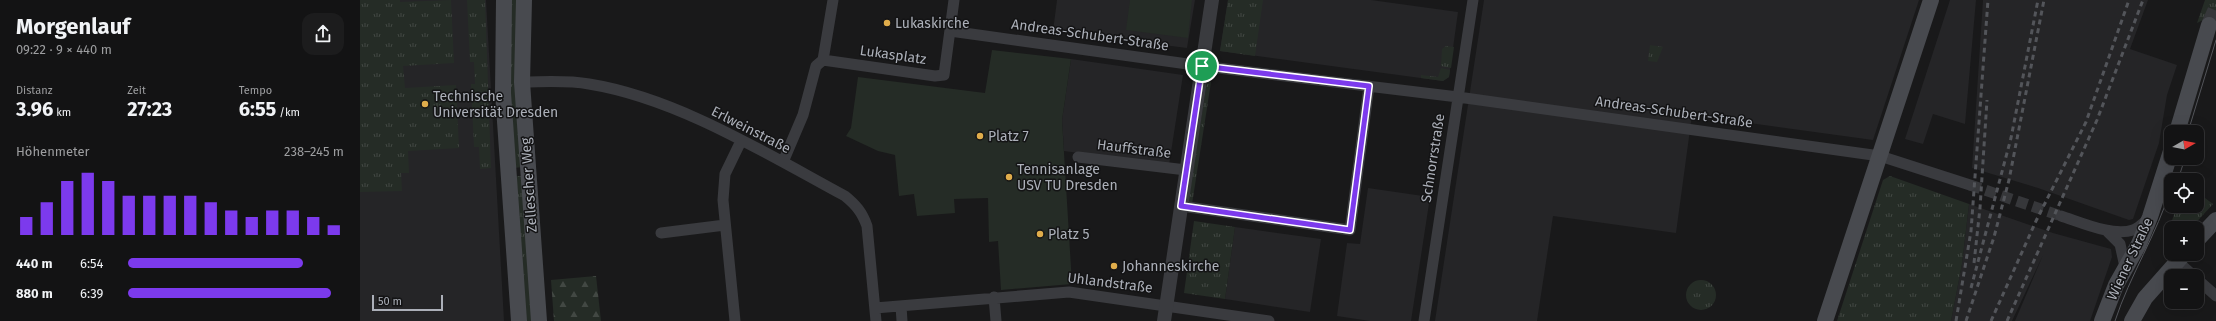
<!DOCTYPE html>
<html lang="de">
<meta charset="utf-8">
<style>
:root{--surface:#131314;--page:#1c1c1d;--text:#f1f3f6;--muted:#9d9ea0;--line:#323234;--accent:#7c3aed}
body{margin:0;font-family:"Fira Sans",sans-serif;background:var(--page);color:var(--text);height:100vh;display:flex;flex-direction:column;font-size:15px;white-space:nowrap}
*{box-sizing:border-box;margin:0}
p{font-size:13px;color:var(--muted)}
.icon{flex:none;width:22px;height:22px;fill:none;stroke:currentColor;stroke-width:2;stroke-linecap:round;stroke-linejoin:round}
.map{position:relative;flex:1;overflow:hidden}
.details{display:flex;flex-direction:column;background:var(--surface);width:360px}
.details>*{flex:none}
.needle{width:26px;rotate:81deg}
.buttons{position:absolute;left:1804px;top:125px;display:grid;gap:8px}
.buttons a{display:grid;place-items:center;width:40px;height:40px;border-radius:8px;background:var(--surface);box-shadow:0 4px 16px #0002,0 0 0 1px var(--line);font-size:20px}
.scale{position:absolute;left:12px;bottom:10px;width:71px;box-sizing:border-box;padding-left:4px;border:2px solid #acb0b9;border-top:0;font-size:11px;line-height:14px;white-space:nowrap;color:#acb0b9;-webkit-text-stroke:3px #141415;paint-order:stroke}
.pin{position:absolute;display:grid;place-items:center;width:34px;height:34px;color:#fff;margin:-17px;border:2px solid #fff;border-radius:50%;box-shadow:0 1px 4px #0007}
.round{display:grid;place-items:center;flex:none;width:42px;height:42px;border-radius:12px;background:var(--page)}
.summary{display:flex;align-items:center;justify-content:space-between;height:68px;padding:0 16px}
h1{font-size:22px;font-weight:700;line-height:30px}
.stats{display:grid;grid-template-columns:repeat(3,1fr);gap:6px;height:68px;padding:4px 16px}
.stats div{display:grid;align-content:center}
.stats b{font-size:20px;font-weight:700}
.stats small{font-size:11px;font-weight:400}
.stats p{font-size:11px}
.chart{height:112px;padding:8px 16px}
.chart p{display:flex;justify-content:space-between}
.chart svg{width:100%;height:72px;margin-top:4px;stroke:var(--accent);stroke-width:6}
ul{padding:0 16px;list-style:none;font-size:13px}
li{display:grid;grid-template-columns:64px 48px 1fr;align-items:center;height:30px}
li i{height:10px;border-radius:5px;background:var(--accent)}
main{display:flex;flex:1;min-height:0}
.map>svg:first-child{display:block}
.built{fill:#252527}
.grass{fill:url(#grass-tufts)}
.forest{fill:url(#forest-firs)}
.garden{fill:#252c26}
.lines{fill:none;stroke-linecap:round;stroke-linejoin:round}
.minor-tunnel{stroke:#36373a;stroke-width:11;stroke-dasharray:11 5.5;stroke-linecap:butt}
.secondary-tunnel{stroke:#36373a;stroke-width:16;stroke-dasharray:16 8;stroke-linecap:butt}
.minor{stroke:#3a3b3f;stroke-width:11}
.tertiary{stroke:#3a3b3f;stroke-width:14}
.secondary{stroke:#484a4f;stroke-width:16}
.tram{stroke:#53555a;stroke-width:1}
.rail{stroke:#53555a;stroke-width:3;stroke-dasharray:5 4;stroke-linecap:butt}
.route-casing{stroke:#fff;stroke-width:8}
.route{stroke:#7c3aed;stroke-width:5}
.poi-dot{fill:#e0ad4b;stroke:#141415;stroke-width:1.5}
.labels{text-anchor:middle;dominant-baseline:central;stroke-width:3;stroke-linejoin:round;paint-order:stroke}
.poi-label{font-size:14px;fill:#acb0b9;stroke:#141415;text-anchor:start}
.street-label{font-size:14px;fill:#acb0b9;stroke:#141415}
</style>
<main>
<section class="details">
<div class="summary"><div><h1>Morgenlauf</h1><p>09:22 · 9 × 440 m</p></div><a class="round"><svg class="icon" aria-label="share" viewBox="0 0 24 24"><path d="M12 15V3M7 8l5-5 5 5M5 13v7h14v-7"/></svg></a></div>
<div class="stats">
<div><p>Distanz</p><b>3.96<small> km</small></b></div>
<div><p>Zeit</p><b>27:23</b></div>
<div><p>Tempo</p><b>6:55<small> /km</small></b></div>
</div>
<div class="chart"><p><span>Höhenmeter</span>238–245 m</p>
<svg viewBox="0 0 160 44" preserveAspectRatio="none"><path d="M5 44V33M15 44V24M25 44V11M35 44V6M45 44V11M55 44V20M65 44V20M75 44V20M85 44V20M95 44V24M105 44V29M115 44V33M125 44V29M135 44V29M145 44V33M155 44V38"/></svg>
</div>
<ul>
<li><b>440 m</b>6:54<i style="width:81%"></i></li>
<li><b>880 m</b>6:39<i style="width:94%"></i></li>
</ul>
</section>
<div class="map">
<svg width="1856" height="321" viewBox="0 0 1856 321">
<defs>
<pattern id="grass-tufts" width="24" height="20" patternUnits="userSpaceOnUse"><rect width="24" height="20" fill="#252c26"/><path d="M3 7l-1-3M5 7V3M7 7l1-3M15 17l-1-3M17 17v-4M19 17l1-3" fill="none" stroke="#424843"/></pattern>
<pattern id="forest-firs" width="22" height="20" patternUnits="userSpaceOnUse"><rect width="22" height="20" fill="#252c26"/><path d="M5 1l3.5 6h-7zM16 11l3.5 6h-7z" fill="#424843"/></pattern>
</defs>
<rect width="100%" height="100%" fill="#19191a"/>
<path class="built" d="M0,0H126L144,321H0Z
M697,0H835L827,48L693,31Z
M868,0H1011L1098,12L1089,77L1083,81L860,51Z
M1124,0H1559L1513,140L1332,115L1316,233L1193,216L1177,321H1075Z
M1590,0H1616L1605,124L1573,114L1563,144L1545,139Z
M1623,0H1788L1770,49L1817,65L1807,95L1799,143L1773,219L1769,220L1678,188L1612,168Z
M711,59L823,75L809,165L704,151L702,120Z
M1008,188L1070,197L1051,321H1010L977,316L987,243L1000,244Z
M1609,204L1693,233L1751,249L1752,257L1730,321H1655L1683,255L1652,321H1591L1602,264Z
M875,227L961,239L950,312L865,299Z"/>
<path class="grass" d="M0,0H40V2L91,0L94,63L43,66L45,88L96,85L99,148L48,151L49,173H41L42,191L0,192Z
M107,0H125L131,168L120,169L119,147H114L111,84H115L114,62H110Z
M150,0H159L163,167L153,168L148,64Z
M868,0H903L895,56L860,51Z
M1845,0H1856V24L1843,20L1837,23Z
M1290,45L1303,47L1297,62L1288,61Z
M1086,46L1094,47L1091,68L1081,66L1082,49Z
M1081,68L1090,70L1089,77L1083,81L1061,78V75L1078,77Z
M847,81L851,82L832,204H828Z
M154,176H164L174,321H164Z
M1530,176L1609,204L1602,264L1591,321H1477L1523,180Z
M1837,192L1853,204L1831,228H1811V235L1809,229L1817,206H1837Z
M834,221L875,227L865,299L824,293Z
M1326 295a15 15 0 1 1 30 0a15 15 0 1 1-30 0Z"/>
<path class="forest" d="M236,276L241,321H194L191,280Z"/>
<path class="garden" d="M770,0H832L828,38L766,30Z
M632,50L711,59L702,120L712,284L641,290L638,241L629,242L628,198L594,199L595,213L557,216L554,194L539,196L535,155L518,151L486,136L491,128L498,77L625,93Z"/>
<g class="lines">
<path class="minor-tunnel" d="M1610,185L1701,216"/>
<path class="secondary-tunnel" d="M1849,25L1856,9"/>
<path class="minor" d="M473,0L463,60L575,76L584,75L594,0
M590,31L842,66L1098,97L1520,156L1610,185
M162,82C184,82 206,80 229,84C317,98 407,154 485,196C496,205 502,212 507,226L516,321
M718,157L826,170
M423,162L443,115L456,66L463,60
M821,206L990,230L1009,86
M1701,216C1720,222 1753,237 1773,230C1779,228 1783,223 1788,219
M1746,230L1760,244L1765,267
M301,233L365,225
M1817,261L1834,276
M1837,279L1856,296
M634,297L636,321
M541,306L542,321
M515,308L709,292L909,321
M375,321L363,200L365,174L381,141
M1064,321L1113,0"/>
<path class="tertiary" d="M804,321L852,0"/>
<path class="secondary" d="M144,0L143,93L159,321
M164,0L162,82L179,321
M1817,132L1849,25
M1837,240L1856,220
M1465,321L1571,0
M1742,321L1756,285L1779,244L1790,217L1811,151
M1772,321L1785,298L1824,254"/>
<path class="tram" d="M1828,132L1856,40
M1818,180L1825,158
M1755,321C1770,275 1797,234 1811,188"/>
<path class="rail" d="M1614,263L1620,208L1627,100
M1611,288L1651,138L1678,0
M1596,321L1611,231L1628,0
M1606,321L1634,237L1649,180L1684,0
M1631,321L1676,221L1726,122L1769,0
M1647,321L1737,120L1783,0"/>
</g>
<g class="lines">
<g class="route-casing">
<path id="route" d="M842,66L1009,86L990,230L821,206Z"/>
</g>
<use href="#route" class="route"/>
</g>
<g class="poi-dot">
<circle cx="527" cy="23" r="4"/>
<circle cx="65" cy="104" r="4"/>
<circle cx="620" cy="136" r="4"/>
<circle cx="649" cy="177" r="4"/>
<circle cx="680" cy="234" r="4"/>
<circle cx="754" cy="266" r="4"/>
</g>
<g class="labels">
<g class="poi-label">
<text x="535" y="23">Lukaskirche</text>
<text x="73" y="96">Technische<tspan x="73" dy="16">Universität Dresden</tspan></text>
<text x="628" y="136">Platz 7</text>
<text x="657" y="169">Tennisanlage<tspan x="657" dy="16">USV TU Dresden</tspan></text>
<text x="688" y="234">Platz 5</text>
<text x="762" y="266">Johanneskirche</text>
</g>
<g class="street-label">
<text transform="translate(730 35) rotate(8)">Andreas-Schubert-Straße</text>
<text transform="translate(533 55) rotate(8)">Lukasplatz</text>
<text transform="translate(1314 112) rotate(8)">Andreas-Schubert-Straße</text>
<text transform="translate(391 130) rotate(27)">Erlweinstraße</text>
<text transform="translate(774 149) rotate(7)">Hauffstraße</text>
<text transform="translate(1073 158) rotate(-81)">Schnorrstraße</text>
<text transform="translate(169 185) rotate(-94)">Zellescher Weg</text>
<text transform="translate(1770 259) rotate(-65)">Wiener Straße</text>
<text transform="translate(750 283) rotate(7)">Uhlandstraße</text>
</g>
</g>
</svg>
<div class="buttons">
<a><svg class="needle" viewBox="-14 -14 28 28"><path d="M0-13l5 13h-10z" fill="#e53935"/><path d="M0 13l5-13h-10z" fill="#9d9ea0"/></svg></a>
<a><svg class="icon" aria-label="locate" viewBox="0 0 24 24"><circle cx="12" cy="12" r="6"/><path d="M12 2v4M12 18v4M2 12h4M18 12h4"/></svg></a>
<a>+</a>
<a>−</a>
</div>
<div class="scale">50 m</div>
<div class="pin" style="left:842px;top:66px;background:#1e9e55"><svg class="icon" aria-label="arrive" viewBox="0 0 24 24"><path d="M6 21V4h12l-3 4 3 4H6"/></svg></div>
</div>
</main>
